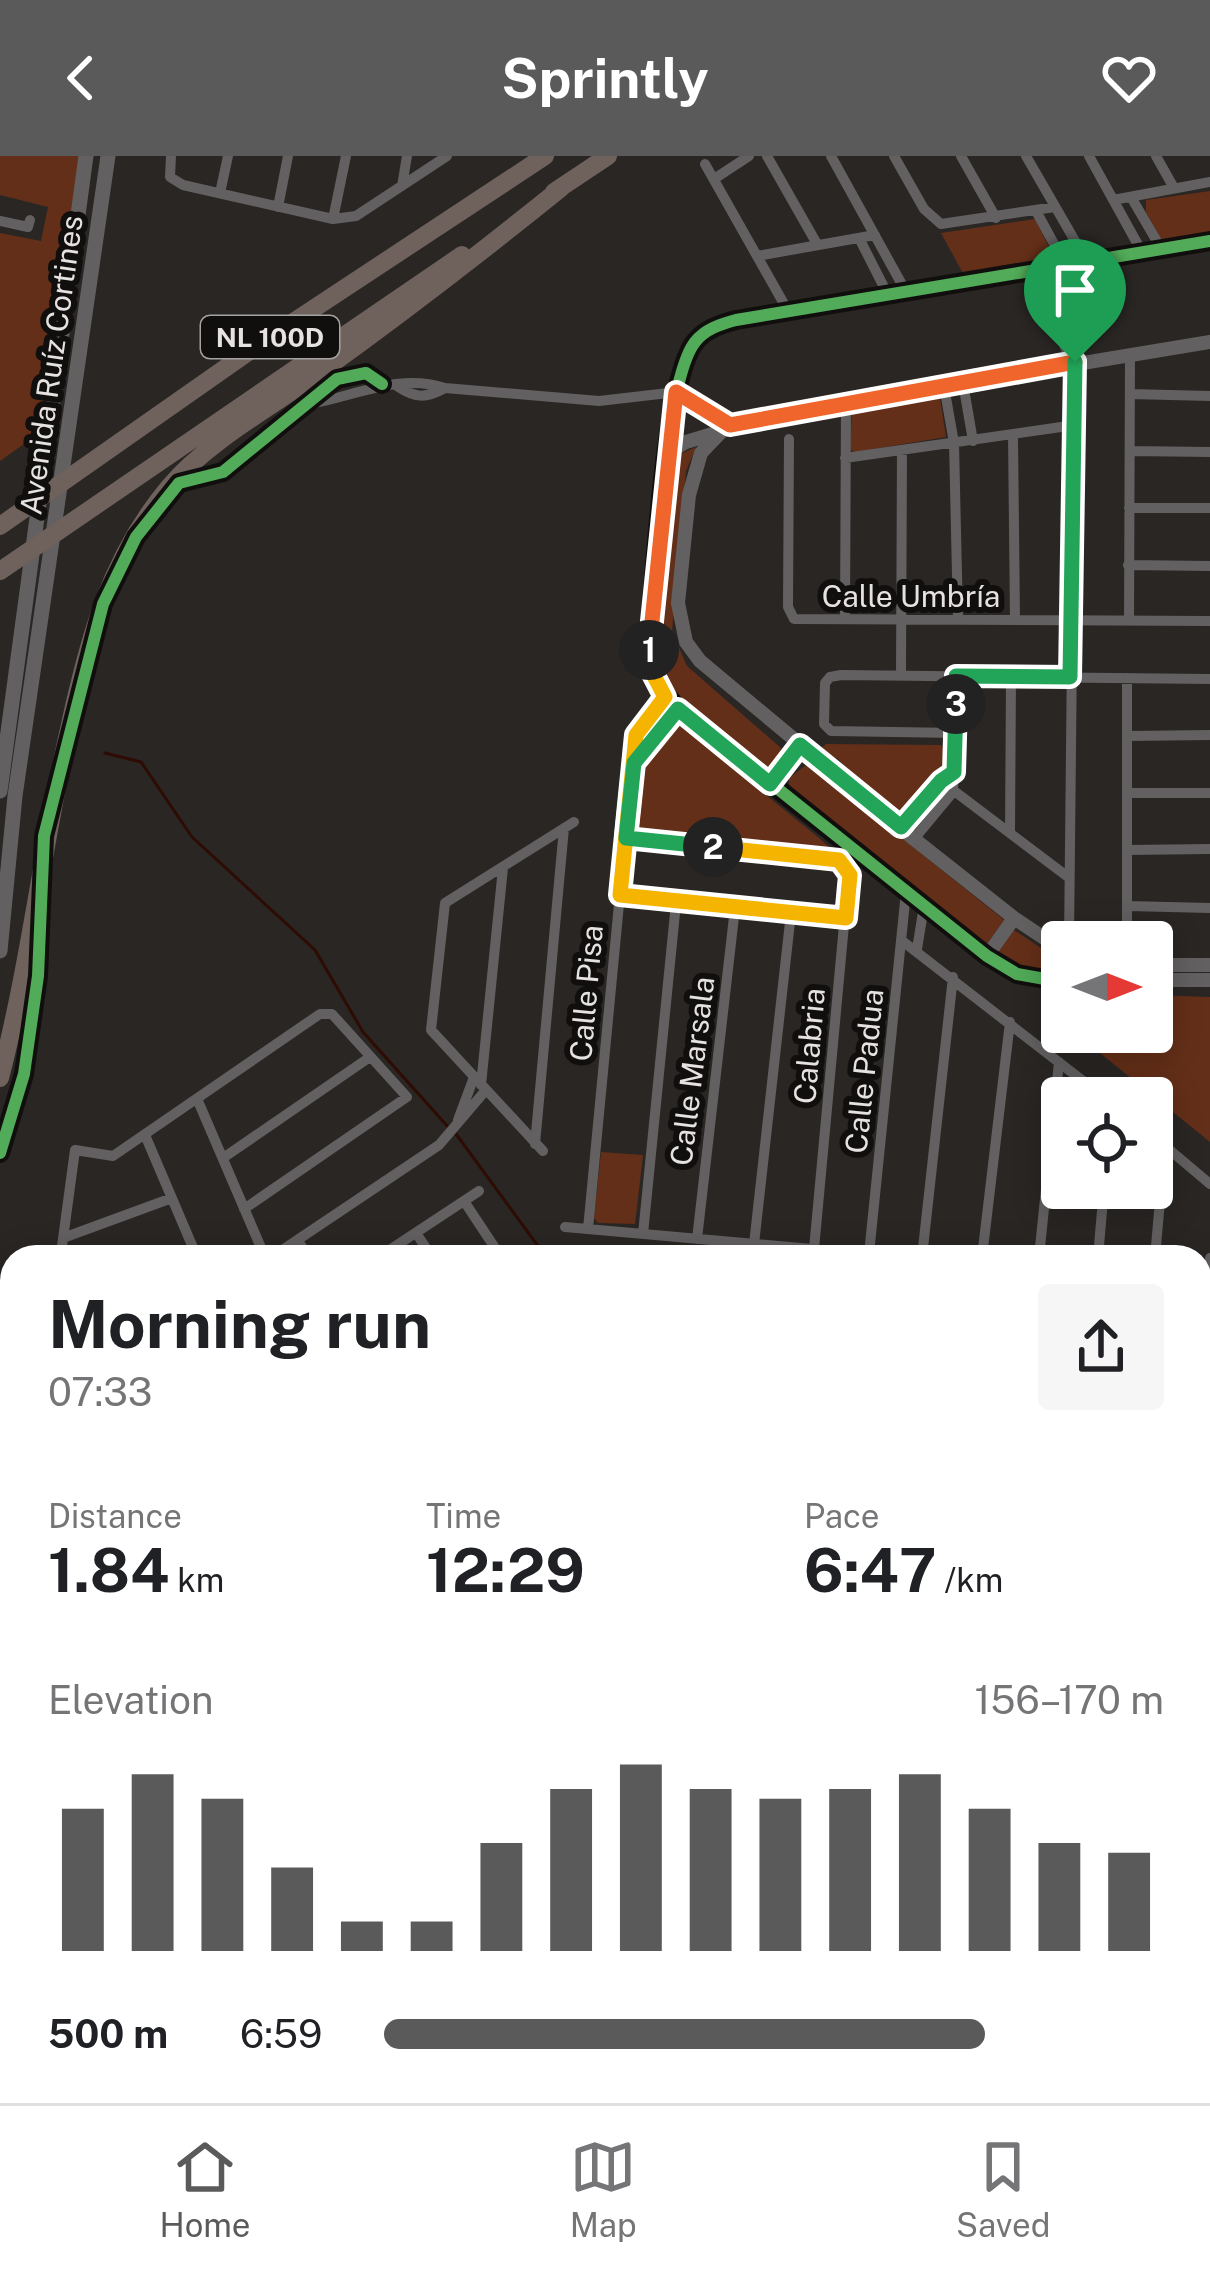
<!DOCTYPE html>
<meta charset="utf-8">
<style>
:root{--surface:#fff;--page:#f6f6f6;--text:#202124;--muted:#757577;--line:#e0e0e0;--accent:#5b5a5b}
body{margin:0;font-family:"Public Sans",sans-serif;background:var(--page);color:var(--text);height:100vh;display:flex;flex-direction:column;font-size:45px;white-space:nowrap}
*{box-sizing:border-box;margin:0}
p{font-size:39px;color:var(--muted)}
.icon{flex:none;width:66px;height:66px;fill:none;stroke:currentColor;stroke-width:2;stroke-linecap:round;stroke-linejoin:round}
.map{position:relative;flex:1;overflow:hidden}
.drawer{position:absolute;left:0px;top:1089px;width:1212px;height:858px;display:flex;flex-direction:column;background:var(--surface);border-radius:36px 36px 0 0;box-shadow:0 6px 30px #0003}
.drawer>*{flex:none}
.needle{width:78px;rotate:90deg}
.buttons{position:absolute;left:1041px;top:765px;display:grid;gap:24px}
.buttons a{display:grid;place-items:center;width:132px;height:132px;border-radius:12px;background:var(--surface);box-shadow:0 6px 30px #0003;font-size:60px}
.pin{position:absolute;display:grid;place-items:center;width:102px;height:102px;color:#fff;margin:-123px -51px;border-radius:50% 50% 50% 0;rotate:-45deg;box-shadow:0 0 12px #0007}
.pin .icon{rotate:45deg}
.km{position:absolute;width:60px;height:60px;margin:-30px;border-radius:50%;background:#222;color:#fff;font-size:33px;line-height:60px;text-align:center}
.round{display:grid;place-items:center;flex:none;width:126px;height:126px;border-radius:12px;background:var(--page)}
.headline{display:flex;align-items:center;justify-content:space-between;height:204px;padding:0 48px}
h1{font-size:66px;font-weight:700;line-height:90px}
.figures{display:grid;grid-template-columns:repeat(3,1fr);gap:18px;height:204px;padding:12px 48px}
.figures div{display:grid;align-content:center}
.figures b{font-size:60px;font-weight:700}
.figures small{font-size:33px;font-weight:400}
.figures p{font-size:33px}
.chart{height:336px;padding:24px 48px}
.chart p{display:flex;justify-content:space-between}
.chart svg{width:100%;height:216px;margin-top:12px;stroke:var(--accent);stroke-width:6}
ul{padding:0 48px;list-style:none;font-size:39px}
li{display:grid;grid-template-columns:192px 144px 1fr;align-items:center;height:90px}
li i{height:30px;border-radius:15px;background:var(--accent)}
header{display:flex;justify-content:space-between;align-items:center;height:156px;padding:0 48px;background:var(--accent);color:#fff;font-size:54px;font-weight:700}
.dock{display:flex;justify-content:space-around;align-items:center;height:168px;border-top:3px solid var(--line);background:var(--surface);font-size:33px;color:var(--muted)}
.dock a{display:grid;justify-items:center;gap:6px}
.dock .on{color:var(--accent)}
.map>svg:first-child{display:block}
.green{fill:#642f18}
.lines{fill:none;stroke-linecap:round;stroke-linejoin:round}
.stream{stroke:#2e0c03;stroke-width:3}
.minor{stroke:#626060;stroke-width:10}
.tertiary{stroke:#626060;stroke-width:14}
.secondary{stroke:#626060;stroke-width:15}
.motorway{stroke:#6f625c;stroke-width:18}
.cycleway-casing{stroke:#110f0e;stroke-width:20}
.cycleway{stroke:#51ab58;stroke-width:12}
.split-1-casing{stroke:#fff;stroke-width:24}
.split-2-casing{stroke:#fff;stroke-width:24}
.split-3-casing{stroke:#fff;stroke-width:24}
.split-4-casing{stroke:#fff;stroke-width:24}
.split-1{stroke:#f0652b;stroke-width:15}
.split-2{stroke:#f5b400;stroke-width:15}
.split-3{stroke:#22a559;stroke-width:15}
.split-4{stroke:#22a559;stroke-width:15}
.labels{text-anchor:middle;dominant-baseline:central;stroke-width:12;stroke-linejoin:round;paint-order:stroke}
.shield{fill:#110f0e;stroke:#a5a3a2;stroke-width:3}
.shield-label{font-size:27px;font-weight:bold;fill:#e5e2e1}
.street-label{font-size:30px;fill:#e5e2e1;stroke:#110f0e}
</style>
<header><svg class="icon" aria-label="back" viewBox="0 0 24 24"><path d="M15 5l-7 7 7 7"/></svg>Sprintly<svg class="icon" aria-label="heart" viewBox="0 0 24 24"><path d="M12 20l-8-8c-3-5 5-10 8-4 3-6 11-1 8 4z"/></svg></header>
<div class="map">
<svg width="1210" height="1947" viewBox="0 0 1210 1947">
<rect width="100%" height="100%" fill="#292624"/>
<path class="green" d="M0,0H81L41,276L0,305V77L41,85L48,51L0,39Z
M1210,35V81L1163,87L1146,56V44Z
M1035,63L1056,105L965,121L941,77Z
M939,236L946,281L855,296L850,294L852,252Z
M696,291L686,315L672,476L687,510L781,592L777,609L766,614L756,611C710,570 669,551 655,488L672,313L680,298Z
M677,567L818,681L837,698L637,677L642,607Z
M826,588L941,589L948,599L944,611L901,667L838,603L819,594Z
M806,609L817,614L1004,764L984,792L789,638V622Z
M1014,774L1062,806L1061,825L1045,824L994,801Z
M1152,839L1210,841V986L1074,876H1152Z
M601,996L643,999L635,1068L598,1067L594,1062Z"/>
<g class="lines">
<path class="stream" d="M105,597L141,606L192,681L315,794L363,876L449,972
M456,978L546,1101
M873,1935L874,1947"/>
<path class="minor" d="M171,0L170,21L183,29L333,63L356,60L447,0
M767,0L817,88
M831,0L905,134
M894,0L924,53L941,68L1055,51
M961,0L996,62
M1026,0L1086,104
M1089,0L1142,96
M1156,0L1174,32
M705,8L788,155
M714,23L749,0
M402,30L407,0
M220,37L228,0
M1131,41L1162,94
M1113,44L1210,26
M278,51L288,0
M1036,55L1065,108
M333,63L346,0
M0,65L28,71L30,64
M859,82L887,137
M757,100L875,79
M963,227L973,285
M397,230C415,242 425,243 445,232
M944,230L954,287L958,463
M1130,238L1210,240
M310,248C356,240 398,217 445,232L599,245L677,236L730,269
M1013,279L1015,464
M789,283L788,451L794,463L1210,465
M1130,295L1210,296
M845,302L1075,269
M179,327L223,316L337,223L366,217L382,228
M1129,352H1210
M1128,409L1210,410
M845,463L846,245
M1129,465L1130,198
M901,519L902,294
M1127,522V786
M956,577L831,575L824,568L825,527L830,521L841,519L1210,523
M1127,580L1210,579
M634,607L678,553
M941,625L1068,721
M1127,637H1210
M901,671L946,621
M1010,677L1011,521
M626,682L831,702L849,715L814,1093
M914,683L953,636L956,520
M1127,694L1210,693
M620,739L846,762
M1127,750L1210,752
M901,784L1105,942
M1069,786L1075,206
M917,793L924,750
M481,929L503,712
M198,945L262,1094
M458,964L474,921
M145,979L197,1101
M1152,979L1210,1028
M535,988L564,672
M543,995L431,874L445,747L574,666
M0,997L24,918L38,820V777
M223,1002L370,901
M464,1045L501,1101
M565,1071L903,1101
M588,1073L634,591L639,573L665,541
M416,1077L432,1101
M643,1078L676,747
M63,1082L172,1042
M697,1083L735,752
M297,1084L309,1101
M754,1088L791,757
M869,1098L906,736
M67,1101L62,1090L75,994L113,1000L320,858H332L407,941L244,1053
M272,1101L439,989L486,934
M379,1101L479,1035
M922,1101L953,821
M982,1101L1010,866
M1039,1101L1059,906
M1098,1101L1104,1032
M1155,1101L1165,989
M1207,1127L1210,1102
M0,1195L12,1203
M0,1682L12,1677
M143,1935V1947"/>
<path class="tertiary" d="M1065,108C1052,148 1054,170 1075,206
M669,296L686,286L719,276
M770,628L800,589
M1062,794L1014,762L914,683L700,505L686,486L678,447L689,339L701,297L724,273L745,263L1210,186
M987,800L1014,762
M1152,809H1210
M1152,824H1210
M1062,826L1017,818L987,800L678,553L656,527L651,515L649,482C655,423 664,226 695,186C705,173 721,168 736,164L1210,85"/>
<path class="secondary" d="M0,635L86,0
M0,795L15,640L108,0"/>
<path class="motorway" d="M554,36L608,0
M0,370L251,194L545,0
M0,415L462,99
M0,922C30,807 43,688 69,573C88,485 110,401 169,331C207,286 274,249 322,215C404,156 483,95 561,32"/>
<g class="cycleway-casing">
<path id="cycleway" d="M1062,826L1017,818L987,800L678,553L656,527L651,515L649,482C655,423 664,226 695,186C705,173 721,168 736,164L1210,85
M0,997L24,918L38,820L44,680L103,448L136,381L179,327L223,316L337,223L366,217L382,228"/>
</g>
<use href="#cycleway" class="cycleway"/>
</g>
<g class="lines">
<g class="split-1-casing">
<path id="split-1" d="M649,494L676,236L730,269L1075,206"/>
</g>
<g class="split-2-casing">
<path id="split-2" d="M649,494L651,514L665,541L636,579L620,739L846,762L850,719L839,704L713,691"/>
</g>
<g class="split-3-casing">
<path id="split-3" d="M713,691L626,682L634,607L678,553L770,628L800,589L901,671L941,625L954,616L956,548"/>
</g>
<g class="split-4-casing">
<path id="split-4" d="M956,548V520L1070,521L1075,206"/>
</g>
<use href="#split-1" class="split-1"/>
<use href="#split-2" class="split-2"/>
<use href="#split-3" class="split-3"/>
<use href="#split-4" class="split-4"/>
</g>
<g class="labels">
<rect class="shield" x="201" y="160" width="138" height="42" rx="9"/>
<g class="shield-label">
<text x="270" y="181">NL 100D</text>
</g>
<g class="street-label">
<text transform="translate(51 209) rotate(-82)">Avenida Ruíz Cortines</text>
<text x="911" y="440">Calle Umbría</text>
<text transform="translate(586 837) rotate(-85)">Calle Pisa</text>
<text transform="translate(809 890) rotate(-85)">Calabria</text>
<text transform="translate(692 915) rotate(-83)">Calle Marsala</text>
<text transform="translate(864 915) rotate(-84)">Calle Padua</text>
</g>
</g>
</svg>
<div class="buttons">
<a><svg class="needle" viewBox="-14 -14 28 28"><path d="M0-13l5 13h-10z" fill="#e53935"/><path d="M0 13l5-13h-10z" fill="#757577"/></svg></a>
<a><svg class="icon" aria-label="locate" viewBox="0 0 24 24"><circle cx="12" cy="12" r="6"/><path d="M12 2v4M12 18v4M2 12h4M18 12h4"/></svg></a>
</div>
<div class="pin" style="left:1075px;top:206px;background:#1e9e55"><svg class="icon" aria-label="arrive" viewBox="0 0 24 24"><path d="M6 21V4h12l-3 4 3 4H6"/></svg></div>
<b class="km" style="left:649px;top:494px">1</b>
<b class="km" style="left:713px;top:691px">2</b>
<b class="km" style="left:956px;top:548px">3</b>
<section class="drawer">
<div class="headline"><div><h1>Morning run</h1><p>07:33</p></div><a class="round"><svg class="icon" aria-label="share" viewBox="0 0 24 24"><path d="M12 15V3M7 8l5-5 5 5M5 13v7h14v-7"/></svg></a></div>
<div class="figures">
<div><p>Distance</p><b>1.84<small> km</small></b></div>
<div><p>Time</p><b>12:29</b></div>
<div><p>Pace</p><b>6:47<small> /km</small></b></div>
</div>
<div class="chart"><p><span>Elevation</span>156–170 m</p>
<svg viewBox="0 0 160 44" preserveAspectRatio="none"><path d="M5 44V15M15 44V8M25 44V13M35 44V27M45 44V38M55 44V38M65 44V22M75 44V11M85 44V6M95 44V11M105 44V13M115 44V11M125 44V8M135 44V15M145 44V22M155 44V24"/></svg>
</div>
<ul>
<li><b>500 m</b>6:59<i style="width:77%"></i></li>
</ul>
</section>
</div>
<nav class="dock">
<a class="on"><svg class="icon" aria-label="home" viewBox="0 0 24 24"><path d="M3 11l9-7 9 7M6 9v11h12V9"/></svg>Home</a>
<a><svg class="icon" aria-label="map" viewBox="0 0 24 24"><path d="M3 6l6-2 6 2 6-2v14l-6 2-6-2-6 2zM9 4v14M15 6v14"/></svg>Map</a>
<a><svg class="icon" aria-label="saved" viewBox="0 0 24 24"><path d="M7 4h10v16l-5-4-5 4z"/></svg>Saved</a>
</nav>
